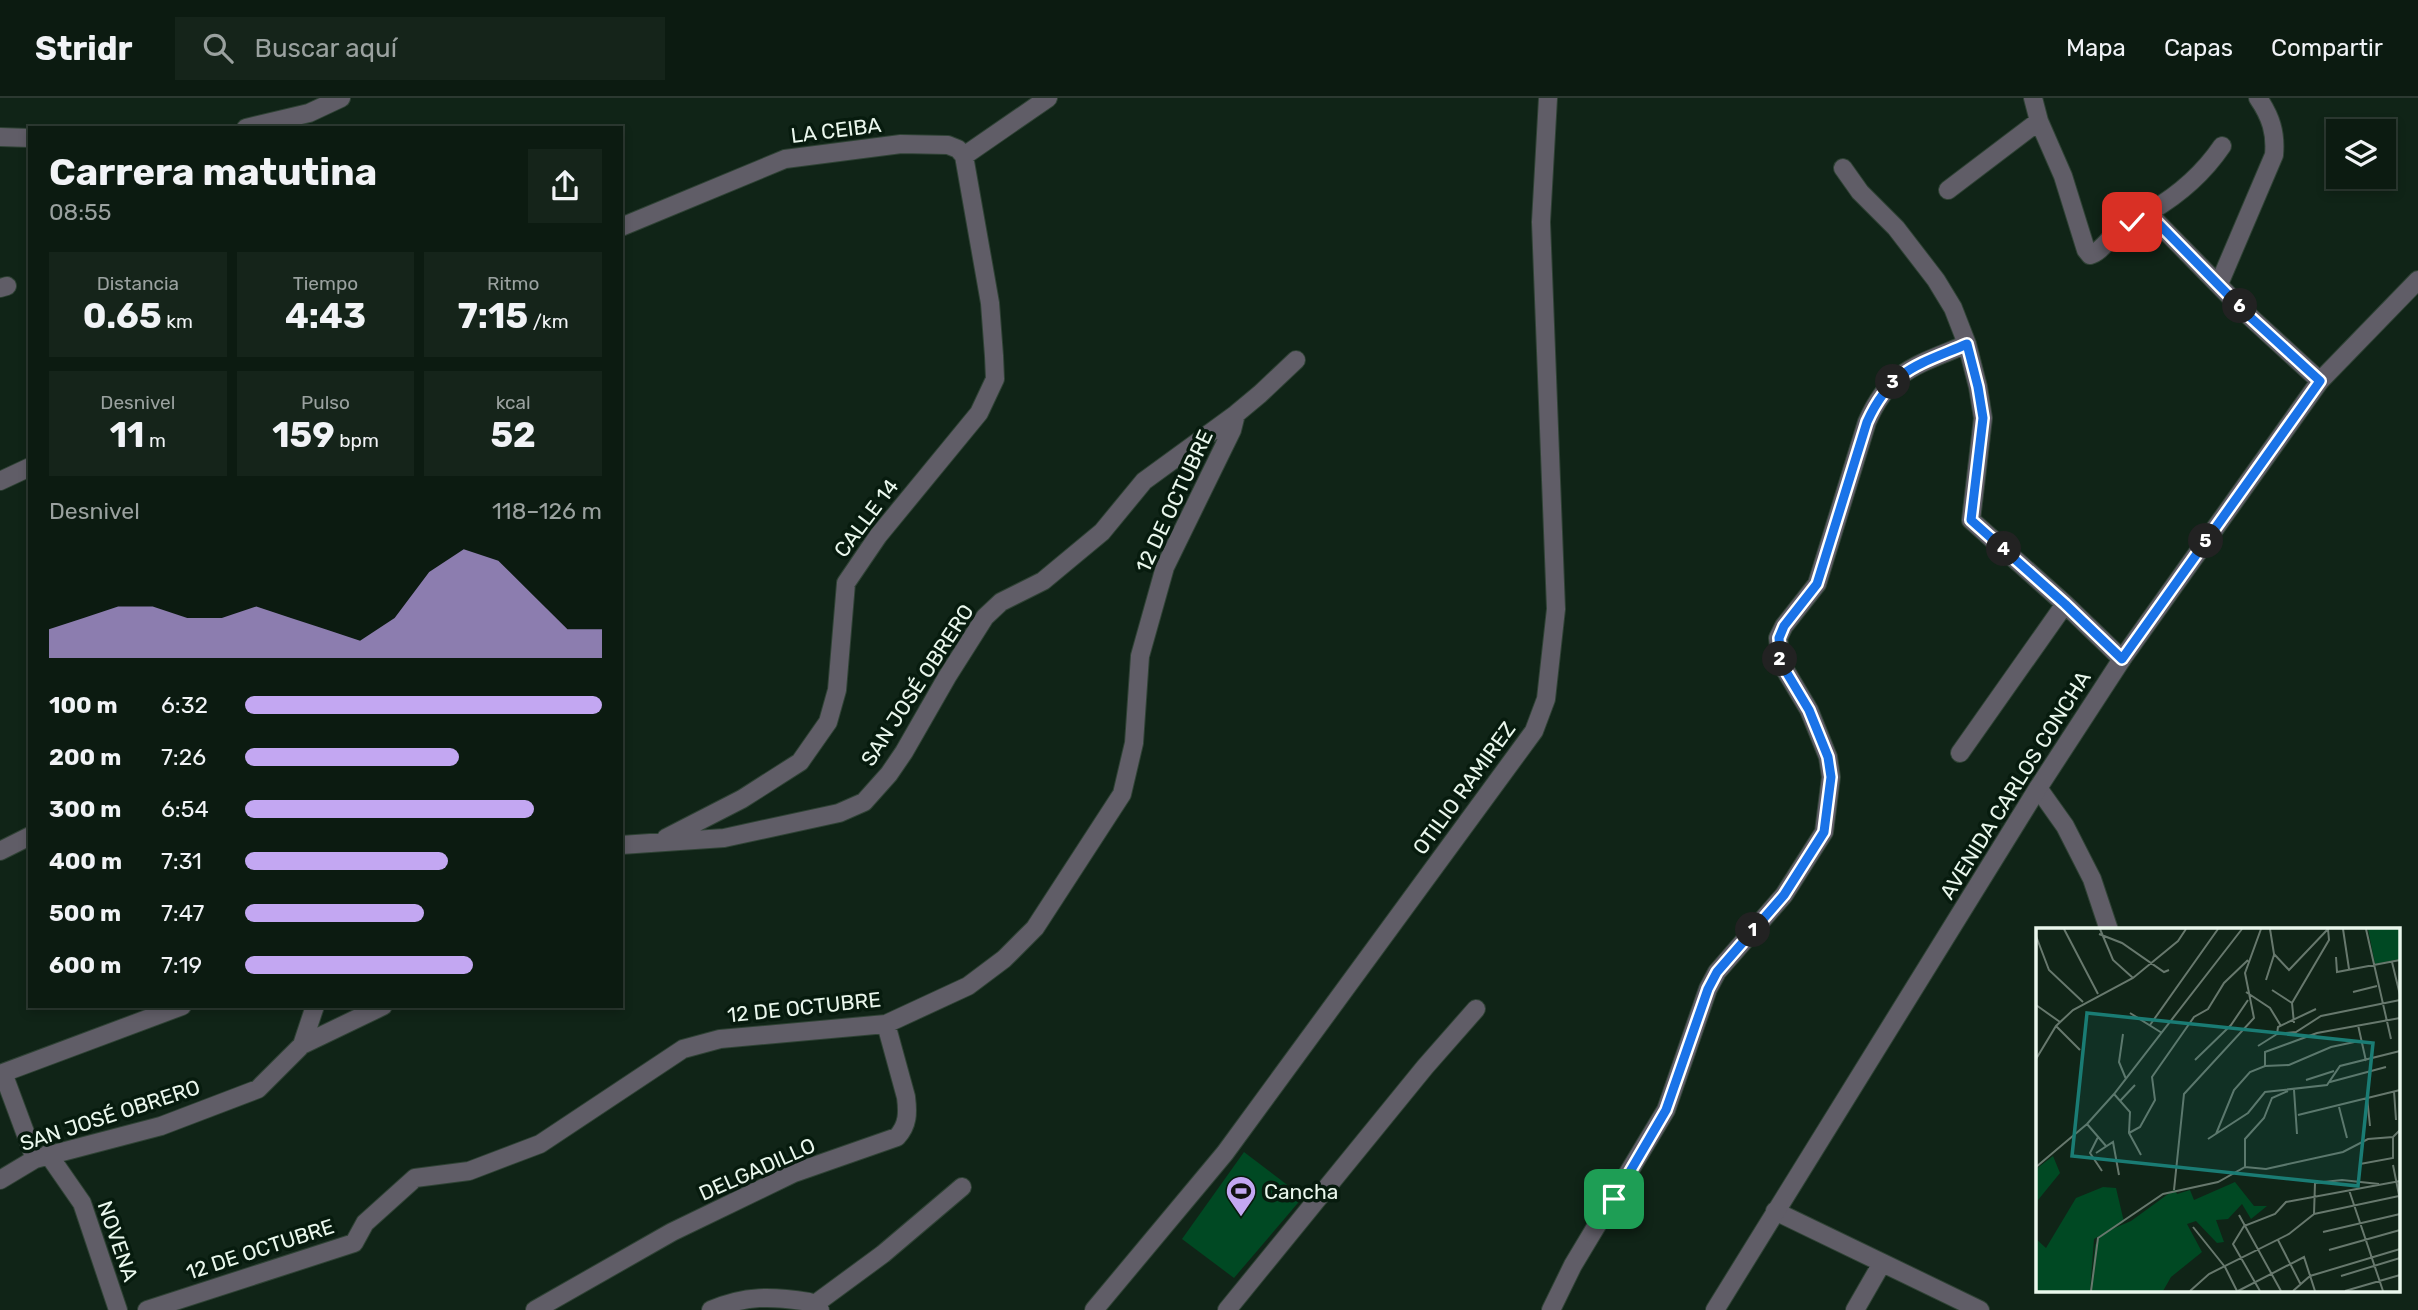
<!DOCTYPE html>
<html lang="es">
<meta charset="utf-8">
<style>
:root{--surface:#0c1b11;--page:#15241a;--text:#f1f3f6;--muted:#9aa19f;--line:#2c3931;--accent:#c3a7f2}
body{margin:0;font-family:Rubik,sans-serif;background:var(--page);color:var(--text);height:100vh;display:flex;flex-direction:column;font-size:26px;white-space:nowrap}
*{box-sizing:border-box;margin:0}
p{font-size:23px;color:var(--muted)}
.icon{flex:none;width:38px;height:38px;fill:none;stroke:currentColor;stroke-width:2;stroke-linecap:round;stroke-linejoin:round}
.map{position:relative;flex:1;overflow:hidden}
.side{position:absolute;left:28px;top:28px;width:595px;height:882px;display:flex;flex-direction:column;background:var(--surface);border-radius:0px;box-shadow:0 4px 10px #0003,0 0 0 2px var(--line)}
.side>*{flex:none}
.fabs{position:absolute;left:2326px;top:21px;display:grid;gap:14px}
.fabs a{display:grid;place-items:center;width:70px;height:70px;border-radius:0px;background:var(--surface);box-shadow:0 4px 10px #0003,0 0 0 2px var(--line);font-size:35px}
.pin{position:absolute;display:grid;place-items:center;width:60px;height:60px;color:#fff;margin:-30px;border-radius:14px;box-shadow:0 4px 10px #0006}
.km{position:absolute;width:35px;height:35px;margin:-18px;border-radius:50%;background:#222;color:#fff;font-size:19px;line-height:35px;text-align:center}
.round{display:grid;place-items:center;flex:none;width:74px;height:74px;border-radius:0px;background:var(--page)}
.headline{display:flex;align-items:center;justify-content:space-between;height:119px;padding:0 21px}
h1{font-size:38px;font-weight:700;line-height:52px}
.metrics{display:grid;grid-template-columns:repeat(3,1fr);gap:10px;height:119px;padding:7px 21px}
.metrics div{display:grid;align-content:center;border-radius:0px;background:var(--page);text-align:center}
.metrics b{font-size:35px;font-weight:700}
.metrics small{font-size:19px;font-weight:400}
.metrics p{font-size:19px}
.chart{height:196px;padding:14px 21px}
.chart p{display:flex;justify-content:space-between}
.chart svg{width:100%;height:126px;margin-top:7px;fill:var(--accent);opacity:.7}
ul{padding:0 21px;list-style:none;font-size:23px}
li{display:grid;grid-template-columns:112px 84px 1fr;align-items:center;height:52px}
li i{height:18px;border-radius:9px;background:var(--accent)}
header{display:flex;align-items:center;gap:42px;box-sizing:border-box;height:98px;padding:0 35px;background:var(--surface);border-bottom:2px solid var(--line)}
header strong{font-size:33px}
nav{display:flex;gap:38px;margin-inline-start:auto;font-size:24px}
.search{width:490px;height:63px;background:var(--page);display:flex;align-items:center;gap:18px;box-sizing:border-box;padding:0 24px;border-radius:0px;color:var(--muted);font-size:26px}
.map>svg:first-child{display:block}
.green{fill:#004923}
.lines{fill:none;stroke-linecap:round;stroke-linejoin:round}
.minor-casing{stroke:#2f4235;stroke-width:20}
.tertiary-casing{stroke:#2f4235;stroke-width:20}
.minor{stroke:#605d67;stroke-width:18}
.tertiary{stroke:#605d67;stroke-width:18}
.route-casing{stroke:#fff;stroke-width:14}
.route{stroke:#1a73e8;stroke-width:9}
.labels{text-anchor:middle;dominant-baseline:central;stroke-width:7;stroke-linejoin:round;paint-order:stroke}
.street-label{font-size:21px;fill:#eaf7ed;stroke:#071b0e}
.poi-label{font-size:21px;fill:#eaf7ed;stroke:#071b0e;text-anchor:start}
.inset-road{fill:none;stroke:#67786d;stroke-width:2}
.view{fill:#1a7c74;fill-opacity:0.15;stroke:#1a7c74;stroke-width:3.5}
.inset-edge{fill:none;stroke:#eaf7ed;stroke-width:3.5}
</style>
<header>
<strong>Stridr</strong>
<div class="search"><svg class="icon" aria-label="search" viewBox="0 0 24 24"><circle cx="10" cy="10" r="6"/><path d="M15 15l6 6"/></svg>Buscar aquí</div>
<nav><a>Mapa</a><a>Capas</a><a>Compartir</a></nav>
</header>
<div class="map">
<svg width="2418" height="1212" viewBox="0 0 2418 1212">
<rect width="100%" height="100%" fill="#102417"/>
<path class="green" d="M1244,1054L1303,1099L1234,1180L1182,1141Z"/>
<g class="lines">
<g class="minor-casing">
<path id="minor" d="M2033,0L2039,23L2063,78L2086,152L2090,157C2101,154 2109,140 2118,133C2128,125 2140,120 2151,113C2180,96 2203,76 2222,48
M246,30L309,15L341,0
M0,39L30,40
M964,58L1048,0
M1843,70L1860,94L1896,130L1936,182L1953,210L1967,246L1978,289L1983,320L1971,422L2065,506L2122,561
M1948,92L2039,23
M2148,115L2248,217L2320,283
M621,129L785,61L901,46L948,47L958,51L964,58
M2219,186L2274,57C2276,35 2271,19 2258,0
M0,190L7,188
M0,383L30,369
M1960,655L2065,506
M2038,690L2065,728L2092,781L2109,832
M666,740L742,701L800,664L828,624L837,592L846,485L878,438L979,315L995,281L994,258L990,205L964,58
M621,747L724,740L839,715L864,704L889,676L904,654L947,579L985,519L1001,504L1043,483L1102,434L1144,383L1236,316L1260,296L1296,262
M0,753L30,738
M302,947L383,908
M3,975L35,1061
M0,976L182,908
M48,1056L82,1105L118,1212
M0,1082L35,1061L161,1028L258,991L302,947L315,908
M1775,1113L1980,1212
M815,1206L883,1156L962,1089
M147,1212L354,1145L365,1125L415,1080L469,1073L540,1046L683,951L720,941L886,926L968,888L1004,861L1035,830L1122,696L1134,645L1140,558L1165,469L1232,332L1236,316
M535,1212L672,1134L794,1075L897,1039C908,1027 908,1015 906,999L886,926
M711,1212C745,1197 773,1198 809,1204L815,1206L820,1212
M1094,1212L1225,1055L1534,633L1546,601L1556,511L1541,124L1548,0
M1227,1212L1425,969L1476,911
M1551,1212L1573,1167L1666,1012L1708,891L1717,874L1784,797L1824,734L1831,679L1828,659L1809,612L1781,565L1778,540L1784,528L1817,486L1867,324C1890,271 1918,267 1967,246
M1855,1212L1882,1165"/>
</g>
<g class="tertiary-casing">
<path id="tertiary" d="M1715,1212L2038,690L2122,561L2320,283L2418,182"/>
</g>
<use href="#minor" class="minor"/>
<use href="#tertiary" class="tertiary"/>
</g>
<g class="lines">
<g class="route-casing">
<path id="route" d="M1614,1101L1666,1012L1708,891L1717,874L1784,797L1824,734L1831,679L1828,659L1809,612L1781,565L1779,540L1784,528L1817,486L1867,324C1891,271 1918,267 1967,246L1978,289L1983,320L1971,422L2065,506L2122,561L2320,283L2248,217L2148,115L2132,124"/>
</g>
<use href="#route" class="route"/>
</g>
<defs>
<g id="stadium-pin" transform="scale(1.575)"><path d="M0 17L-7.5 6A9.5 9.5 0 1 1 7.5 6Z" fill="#c3a7f2" stroke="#071b0e"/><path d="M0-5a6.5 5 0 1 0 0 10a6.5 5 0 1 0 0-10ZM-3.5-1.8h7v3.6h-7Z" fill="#111"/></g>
</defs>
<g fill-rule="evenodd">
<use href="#stadium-pin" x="1241" y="1093"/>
</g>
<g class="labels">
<g class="street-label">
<text transform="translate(836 32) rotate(-7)">LA CEIBA</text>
<text transform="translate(1174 403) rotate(-65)">12 DE OCTUBRE</text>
<text transform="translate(866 420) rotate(-53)">CALLE 14</text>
<text transform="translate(917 587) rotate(-57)">SAN JOSÉ OBRERO</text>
<text transform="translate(2015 687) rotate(-58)">AVENIDA CARLOS CONCHA</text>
<text transform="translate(1464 690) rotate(-54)">OTILIO RAMIREZ</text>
<text transform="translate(804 909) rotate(-6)">12 DE OCTUBRE</text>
<text transform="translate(110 1017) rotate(-18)">SAN JOSÉ OBRERO</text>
<text transform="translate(757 1071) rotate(-24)">DELGADILLO</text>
<text transform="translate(118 1143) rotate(71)">NOVENA</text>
<text transform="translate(260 1151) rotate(-18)">12 DE OCTUBRE</text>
</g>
<g class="poi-label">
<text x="1264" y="1093">Cancha</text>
</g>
</g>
<g transform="translate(2036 830)">
<rect width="364" height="364" fill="#102417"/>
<path d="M332,1H364V31L339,36ZM17,228L24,245L2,272L0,294V241ZM199,254L218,278H231L215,291L206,276L192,291L180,292L188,314L181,315L160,293L151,296L166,324L135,349L127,363H55L59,317L67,305L95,293L139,261L141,266L154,262L158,272ZM67,259L80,260L88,294L58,311L54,363H0V311L10,320L40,270Z" fill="#004923"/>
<path class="inset-road" d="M28,1L62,66M64,1L77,32L97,50M234,1L238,26L253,42L292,1M307,1L313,41M330,1L355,111M63,6L86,15L128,44L133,42M0,8L13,42L47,74M300,29L301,44L364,32M356,34L364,67M230,52L238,27M236,62L256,75M210,64L234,80L245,98M317,64L341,58M0,77L24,94M280,81L242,99L241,106L260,104L285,88L364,72M94,85L126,105M258,95L256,75L293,12L292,1M114,97L182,1M322,97L330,133M20,98L44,122M87,106L83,134L90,151M222,118L241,106M0,131L20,98L37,82L97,50L142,13L150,1M159,132L195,97L212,72M229,138V124L281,105L364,90M270,152L298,143M294,154L350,139M258,162L261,206M358,163L360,192M78,166L94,184L93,205L105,227M331,169L334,198M84,173L99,157M303,179L311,210M262,187L364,162M51,196L70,218M93,205L104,199L119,172L116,149L158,89L172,81L188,55L212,32M180,206L198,162L214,144L229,138L253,137L295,119L323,113M62,209L54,225L66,243M172,211L212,185L229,164L291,157L304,138L364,123M60,225L77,214L83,247M324,236L357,230V209M357,237L364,272M0,239L51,196L78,166L206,1M209,239V211L228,190L236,170L252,163M138,262L148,166L218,90L209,45L225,1M313,262L347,363M278,286L363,268M203,287L245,363M157,299L189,339L201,363M287,304L364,286M242,312L265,357M293,322L364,302M305,348L364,330M55,363L62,310L127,266L182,254L209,239L230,241L307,224L332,211L357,209L364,202M154,363L173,346L253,306L278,286L279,255L306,252L343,256M202,363L268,329L279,363M224,363L197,316L208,298L239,286L250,274L364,253M257,363L274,348L364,321M309,363L364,347"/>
<path class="view" d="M51,85L337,115L322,258L36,228Z"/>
<rect width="364" height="364" class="inset-edge"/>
</g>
</svg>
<div class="fabs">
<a><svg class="icon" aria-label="layers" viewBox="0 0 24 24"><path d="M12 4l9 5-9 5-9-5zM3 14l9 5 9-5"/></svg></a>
</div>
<div class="pin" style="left:1614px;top:1101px;background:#1e9e55"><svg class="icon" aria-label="arrive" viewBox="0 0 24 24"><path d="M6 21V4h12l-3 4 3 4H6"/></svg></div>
<div class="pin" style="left:2132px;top:124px;background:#d93025"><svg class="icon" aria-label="check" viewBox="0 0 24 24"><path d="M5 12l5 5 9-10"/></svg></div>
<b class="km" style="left:1753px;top:832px">1</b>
<b class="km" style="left:1780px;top:561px">2</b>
<b class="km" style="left:1893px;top:284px">3</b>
<b class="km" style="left:2004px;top:451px">4</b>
<b class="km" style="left:2206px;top:443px">5</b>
<b class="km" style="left:2240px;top:208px">6</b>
<section class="side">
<div class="headline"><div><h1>Carrera matutina</h1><p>08:55</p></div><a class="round"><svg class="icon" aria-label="share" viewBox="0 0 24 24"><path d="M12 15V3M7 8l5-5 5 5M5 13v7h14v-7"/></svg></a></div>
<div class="metrics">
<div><p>Distancia</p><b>0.65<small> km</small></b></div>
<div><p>Tiempo</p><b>4:43</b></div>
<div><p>Ritmo</p><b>7:15<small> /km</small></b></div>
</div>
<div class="metrics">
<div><p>Desnivel</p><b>11<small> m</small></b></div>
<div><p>Pulso</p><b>159<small> bpm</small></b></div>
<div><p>kcal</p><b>52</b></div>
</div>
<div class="chart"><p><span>Desnivel</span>118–126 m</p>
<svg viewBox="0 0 160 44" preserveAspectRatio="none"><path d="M0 44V34L10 30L20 26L30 26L40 30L50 30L60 26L70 30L80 34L90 38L100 30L110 14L120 6L130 10L140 22L150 34L160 34V44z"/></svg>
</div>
<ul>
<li><b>100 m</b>6:32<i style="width:100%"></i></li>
<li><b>200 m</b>7:26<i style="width:60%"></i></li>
<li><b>300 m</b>6:54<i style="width:81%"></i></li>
<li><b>400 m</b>7:31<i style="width:57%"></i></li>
<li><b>500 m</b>7:47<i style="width:50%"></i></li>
<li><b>600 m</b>7:19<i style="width:64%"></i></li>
</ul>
</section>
</div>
